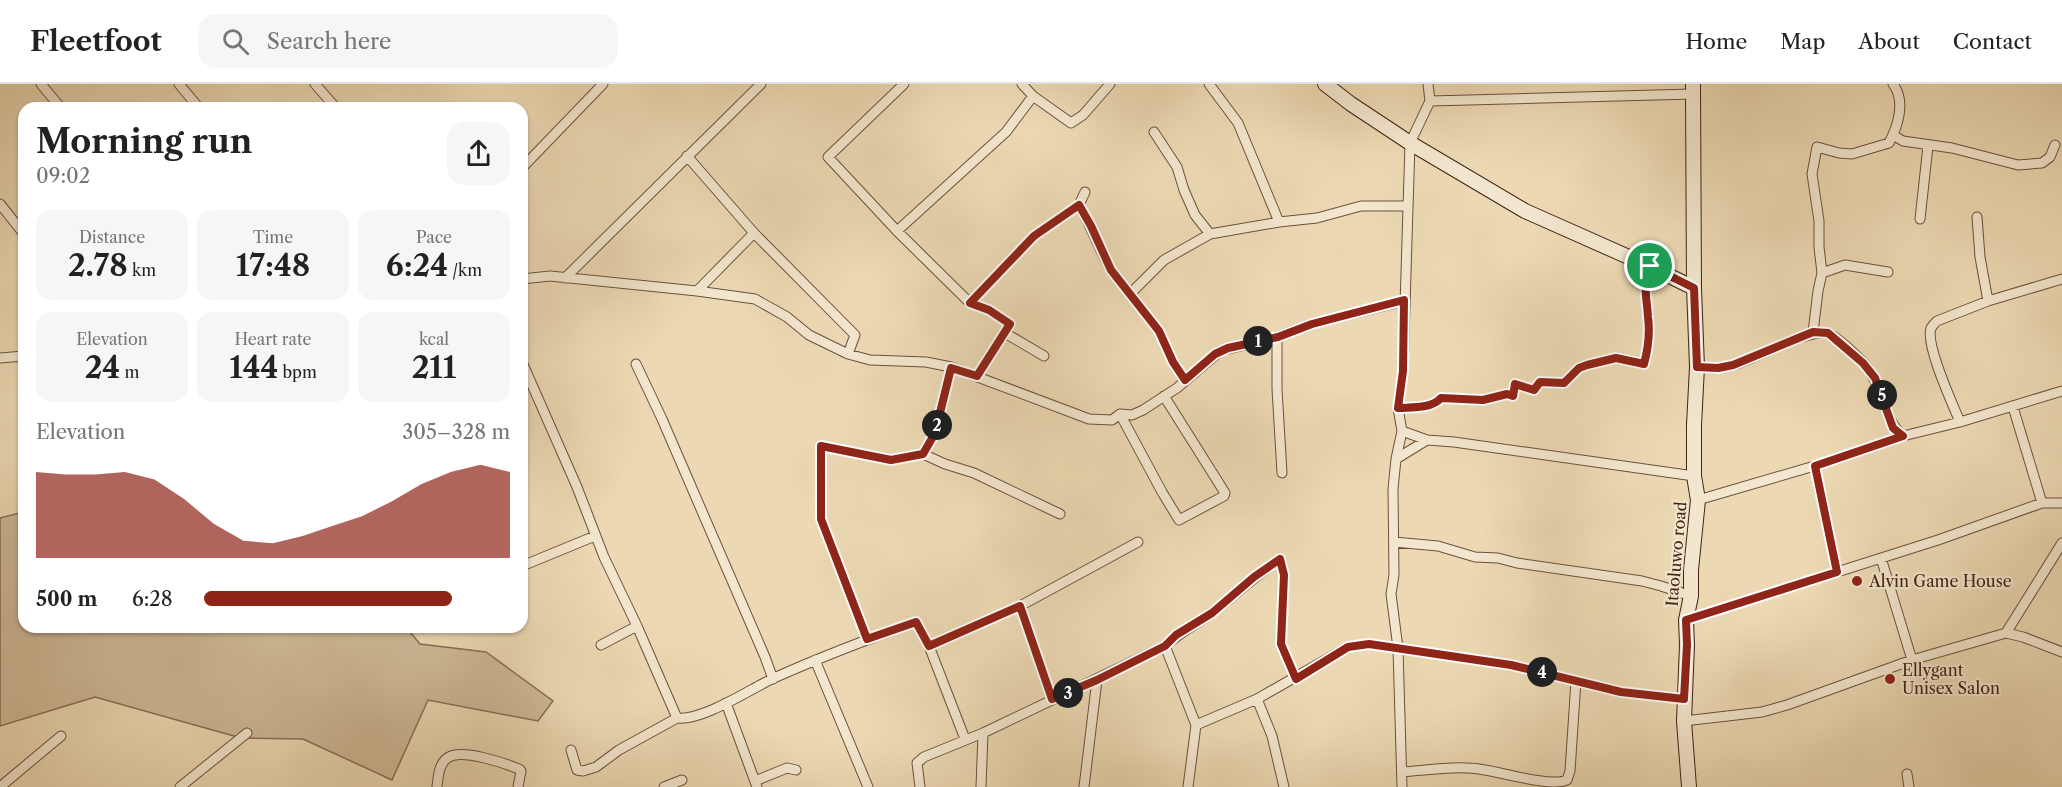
<!DOCTYPE html>
<meta charset="utf-8">
<style>
:root{--surface:#fff;--page:#f6f6f6;--text:#222;--muted:#767676;--line:#e0e0e0;--accent:#8f2418}
body{margin:0;font-family:"Libre Caslon Text",serif;background:var(--page);color:var(--text);height:100vh;display:flex;flex-direction:column;font-size:22px;white-space:nowrap}
*{box-sizing:border-box;margin:0}
p{font-size:20px;color:var(--muted)}
.icon{flex:none;width:33px;height:33px;fill:none;stroke:currentColor;stroke-width:2;stroke-linecap:round;stroke-linejoin:round}
.map{position:relative;flex:1;overflow:hidden}
.side{position:absolute;left:18px;top:18px;width:510px;height:531px;display:flex;flex-direction:column;background:var(--surface);border-radius:18px;box-shadow:0 2px 4px #0004}
.side>*{flex:none}
.pin{position:absolute;display:grid;place-items:center;width:51px;height:51px;color:#fff;margin:-26px;border:3px solid #fff;border-radius:50%;box-shadow:0 2px 6px #0007}
.km{position:absolute;width:30px;height:30px;margin:-15px;border-radius:50%;background:#222;color:#fff;font-size:16px;line-height:30px;text-align:center}
.round{display:grid;place-items:center;flex:none;width:63px;height:63px;border-radius:18px;background:var(--page)}
.head{display:flex;align-items:center;justify-content:space-between;height:102px;padding:0 18px}
h1{font-size:33px;font-weight:700;line-height:45px}
.metrics{display:grid;grid-template-columns:repeat(3,1fr);gap:9px;height:102px;padding:6px 18px}
.metrics div{display:grid;align-content:center;border-radius:15px;background:var(--page);text-align:center}
.metrics b{font-size:30px;font-weight:700}
.metrics small{font-size:16px;font-weight:400}
.metrics p{font-size:16px}
.chart{height:168px;padding:12px 18px}
.chart p{display:flex;justify-content:space-between}
.chart svg{width:100%;height:108px;margin-top:6px;fill:var(--accent);opacity:.7}
ul{padding:0 18px;list-style:none;font-size:20px}
li{display:grid;grid-template-columns:96px 72px 1fr;align-items:center;height:45px}
li i{height:15px;border-radius:8px;background:var(--accent)}
header{display:flex;align-items:center;gap:36px;box-sizing:border-box;height:84px;padding:0 30px;background:var(--surface);border-bottom:2px solid var(--line)}
header strong{font-size:28px}
nav{display:flex;gap:33px;margin-inline-start:auto;font-size:21px}
.search{width:420px;height:54px;background:var(--page);display:flex;align-items:center;gap:15px;box-sizing:border-box;padding:0 21px;border-radius:18px;color:var(--muted);font-size:22px}
.map>svg:first-child{display:block}
.green{fill:#cfba98;stroke:#886e56;stroke-width:1.5}
.lines{fill:none;stroke-linecap:round;stroke-linejoin:round}
.street-casing{stroke:#6c503c;stroke-width:11}
.secondary-casing{stroke:#422314;stroke-width:16}
.street{stroke:#f3e6ce;stroke-width:9}
.secondary{stroke:#f3e6ce;stroke-width:14}
.route-casing{stroke:#fff;stroke-width:12}
.route{stroke:#8f2418;stroke-width:8}
.poi-dot{fill:#8f2418;stroke:#f3e6ce;stroke-width:2}
.labels{text-anchor:middle;dominant-baseline:central;stroke-width:4.5;stroke-linejoin:round;paint-order:stroke}
.street-label{font-size:16px;fill:#422314;stroke:#f3e6ce}
.poi-label{font-size:16px;fill:#422314;stroke:#f3e6ce;text-anchor:start}
</style>
<header>
<strong>Fleetfoot</strong>
<div class="search"><svg class="icon" aria-label="search" viewBox="0 0 24 24"><circle cx="10" cy="10" r="6"/><path d="M15 15l6 6"/></svg>Search here</div>
<nav><a>Home</a><a>Map</a><a>About</a><a>Contact</a></nav>
</header>
<div class="map">
<svg width="2062" height="703" viewBox="0 0 2062 703">
<rect width="100%" height="100%" fill="#ecd9b3"/>
<filter id="stains"><feTurbulence type="fractalNoise" baseFrequency=".00333" numOctaves="4"/><feColorMatrix values="0 0 0 0 .2 0 0 0 0 .09 0 0 0 0 .02 0 0 0 .5 -.17"/></filter>
<radialGradient id="worn" r=".72"><stop offset=".6" stop-color="#630" stop-opacity="0"/><stop offset="1" stop-color="#630" stop-opacity=".3"/></radialGradient>
<path class="green" d="M24,428V543H406L420,560L486,568L553,617L538,637L428,616L392,696L303,655L241,654L95,613L0,642V434Z"/>
<g class="lines">
<g class="street-casing">
<path id="street" d="M41,0L61,24
M179,0L199,24
M315,0L336,24
M904,0L828,73L897,147L970,219L989,226L1010,240L977,292
M1022,0L1033,12L1071,39L1083,31L1110,0
M1209,0L1238,39L1279,138
M1430,17L1693,10
M1154,48L1177,83L1184,106L1195,131L1210,150
M1893,51L1903,57L1952,64L2018,81L2042,79L2050,73L2055,61
M687,72L754,149L855,251L848,270
M522,84L603,0
M1085,108L1079,121C1091,142 1099,165 1111,186L1159,247L1173,278L1185,296
M0,120L24,150
M1977,133L1980,173L1988,217
M1920,135L1928,62
M897,147L1006,48L1033,12
M1822,189L1845,181L1888,188
M565,194L761,0
M522,195L550,192L697,207L755,215L787,233L809,251L848,270L870,276L926,278L951,283L1089,335L1112,336L1120,330L1132,331L1143,326L1177,304L1220,267L1277,253L1312,240L1404,217
M697,207L754,149
M1130,210L1164,176L1210,150L1279,138L1317,134L1361,122H1408
M970,219L1034,152L1079,121
M1813,248L1818,207L1822,189L1819,163V137L1812,90L1817,63L1839,69L1852,70L1889,59C1898,42 1906,17 1893,0
M1005,249L1044,272
M1277,253V305L1282,389
M0,274L24,272
M522,278L577,403L604,473L637,542L677,634
M636,280L662,335L765,573L773,595
M1697,283C1710,284 1721,285 1734,281C1754,275 1813,242 1829,250C1841,255 1852,268 1861,276C1883,298 1881,333 1903,352
M2013,323L2042,419
M1398,324C1412,323 1431,325 1441,314L1483,316L1507,310L1513,312L1515,300L1534,306L1540,298L1564,299L1579,284L1587,281L1616,274L1644,280C1648,265 1650,249 1648,233C1647,214 1642,200 1649,182
M1120,330L1162,408L1179,436L1224,412L1225,409L1164,312
M1960,338C1953,321 1925,261 1931,244C1931,244 1936,237 1937,237L1988,217L2062,195
M1402,347L1427,356L1454,358L1694,392
M923,370L945,380L974,389L1060,430
M1396,375L1427,356
M1815,382L1837,488
M1698,416L1828,378L1903,352L1960,338L2062,307
M1394,458L1438,462L1475,473L1498,474L1517,479L1642,497L1661,502L1691,512
M1881,474L1912,576
M522,482L595,452
M1020,522L1052,616
M1686,536L1938,456L2042,419H2062
M2006,549L2023,553L2062,568
M867,555L821,435V362L891,376L923,370L935,349L951,283
M601,561L637,542
M929,562L1020,522L1138,458
M1165,562L1196,641L1188,703
M815,576L868,703
M1257,615L1272,652L1284,703
M726,619L757,703
M1684,637L1762,628L1787,621L1912,576L2006,549L2062,459
M1196,641L1257,615L1348,563L1369,560L1511,581L1621,608L1684,615
M571,666L577,686L583,687L596,683L619,666L677,634C703,637 750,605 774,594C821,573 868,555 916,538L929,562L965,655
M1402,688C1429,686 1458,681 1485,686C1504,689 1551,703 1567,696L1570,687L1576,597
M1907,690L1909,703
M755,697L787,684L796,686
M0,703L61,652
M180,703L247,649
M437,703C438,693 439,678 449,673C463,665 504,679 519,685L521,687L518,703
M664,703L682,696
M920,703L917,679L924,673L983,649L1165,562C1179,549 1195,541 1210,530C1234,512 1255,492 1280,475L1284,491L1281,560L1296,595
M981,703L983,649
M1084,703L1097,596
M1402,703L1398,564L1391,510L1394,491L1393,405L1396,375L1402,347L1398,324L1403,287L1410,59L1430,17L1428,0"/>
</g>
<g class="secondary-casing">
<path id="secondary" d="M1325,0L1351,20L1410,59L1525,127L1649,182L1694,204
M1689,703L1684,637L1687,561L1686,536L1691,512V486L1698,416L1694,392V341L1697,283L1694,204L1693,0"/>
</g>
<use href="#street" class="street"/>
<use href="#secondary" class="secondary"/>
</g>
<g class="lines">
<g class="route-casing">
<path id="route" d="M1079,121L1091,142L1111,186L1159,247L1173,278L1185,296L1215,270L1228,264L1278,253L1312,240L1404,216L1403,287L1398,324C1412,323 1431,325 1441,314L1483,316L1507,310L1513,312L1515,300L1534,306L1540,298L1564,299L1579,284L1587,281L1616,274L1644,280C1648,265 1650,248 1648,233C1647,214 1642,200 1650,182L1694,204L1697,283L1718,284L1733,281L1813,248L1828,249L1863,279L1875,294L1893,344L1903,352L1815,382L1837,488L1686,536L1687,561L1684,615L1621,608L1511,581L1369,560L1348,563L1296,595L1281,560L1284,491L1280,475L1254,493L1212,529L1176,551L1165,562L1097,596L1052,615L1020,522L929,562L916,538L867,555L821,435V362L891,376L923,370L935,349L951,284L977,292L1010,240L989,226L970,219L1034,152Z"/>
</g>
<use href="#route" class="route"/>
</g>
<g class="poi-dot">
<circle cx="1857" cy="497" r="6"/>
<circle cx="1890" cy="595" r="6"/>
</g>
<g class="labels">
<g class="street-label">
<text transform="translate(1676 470) rotate(-85)">Itaoluwo road</text>
</g>
<g class="poi-label">
<text x="1869" y="497">Alvin Game House</text>
<text x="1902" y="586">Ellygant<tspan x="1902" dy="18">Unisex Salon</tspan></text>
</g>
</g>
<rect width="100%" height="100%" filter="url(#stains)"/>
<rect width="100%" height="100%" fill="url(#worn)"/>
</svg>
<div class="pin" style="left:1650px;top:182px;background:#1e9e55"><svg class="icon" aria-label="arrive" viewBox="0 0 24 24"><path d="M6 21V4h12l-3 4 3 4H6"/></svg></div>
<b class="km" style="left:1258px;top:257px">1</b>
<b class="km" style="left:937px;top:341px">2</b>
<b class="km" style="left:1068px;top:609px">3</b>
<b class="km" style="left:1542px;top:588px">4</b>
<b class="km" style="left:1882px;top:311px">5</b>
<section class="side">
<div class="head"><div><h1>Morning run</h1><p>09:02</p></div><a class="round"><svg class="icon" aria-label="share" viewBox="0 0 24 24"><path d="M12 15V3M7 8l5-5 5 5M5 13v7h14v-7"/></svg></a></div>
<div class="metrics">
<div><p>Distance</p><b>2.78<small> km</small></b></div>
<div><p>Time</p><b>17:48</b></div>
<div><p>Pace</p><b>6:24<small> /km</small></b></div>
</div>
<div class="metrics">
<div><p>Elevation</p><b>24<small> m</small></b></div>
<div><p>Heart rate</p><b>144<small> bpm</small></b></div>
<div><p>kcal</p><b>211</b></div>
</div>
<div class="chart"><p><span>Elevation</span>305–328 m</p>
<svg viewBox="0 0 160 44" preserveAspectRatio="none"><path d="M0 44V9L10 10L20 10L30 9L40 12L50 20L60 30L70 37L80 38L90 35L100 31L110 27L120 21L130 14L140 9L150 6L160 9V44z"/></svg>
</div>
<ul>
<li><b>500 m</b>6:28<i style="width:81%"></i></li>
</ul>
</section>
</div>
